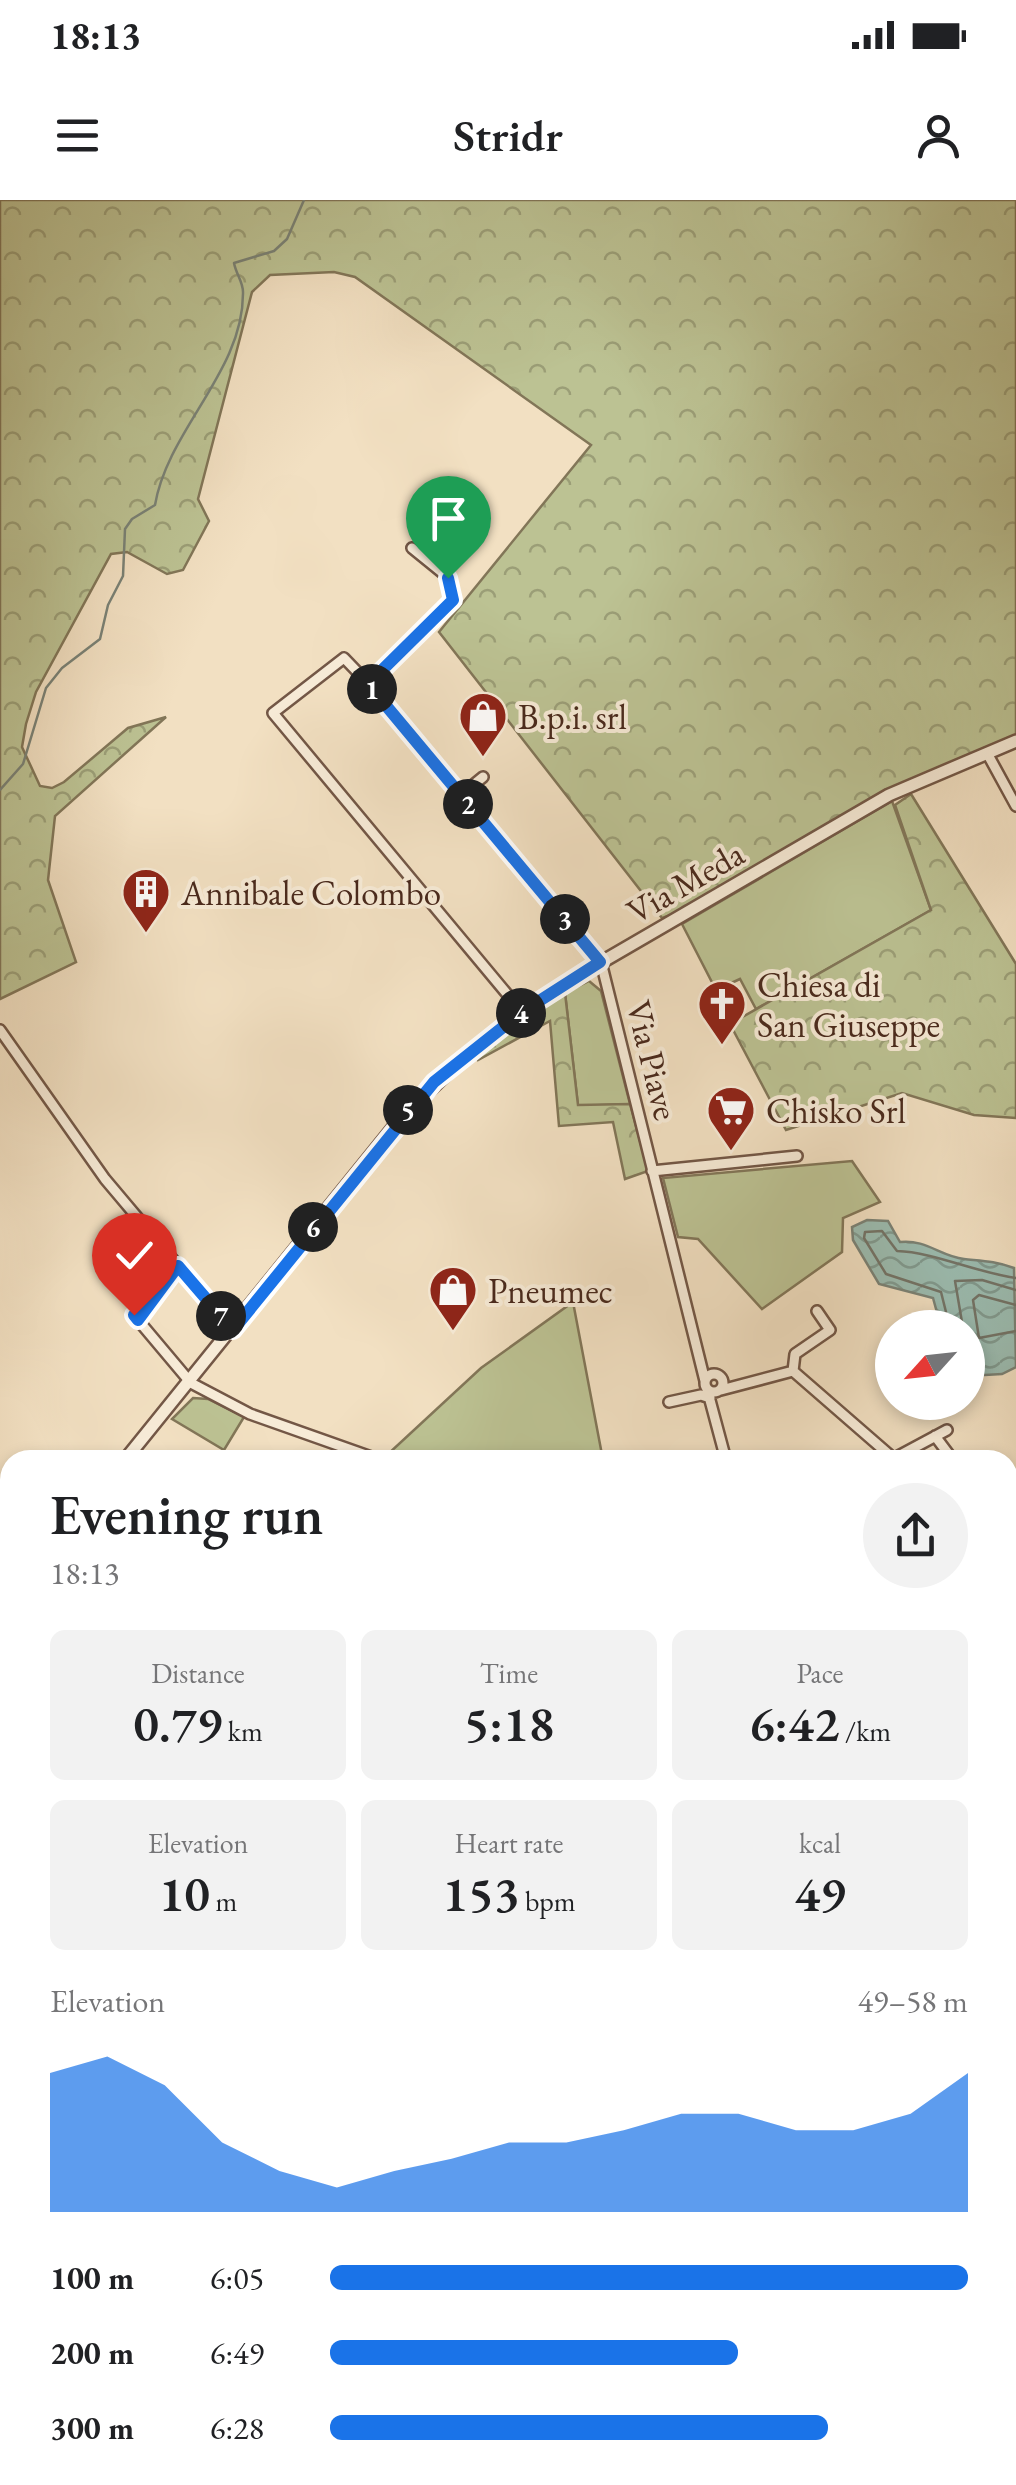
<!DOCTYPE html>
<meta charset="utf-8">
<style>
:root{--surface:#fff;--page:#f2f2f2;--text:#202124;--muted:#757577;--accent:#1a73e8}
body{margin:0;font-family:"EB Garamond",serif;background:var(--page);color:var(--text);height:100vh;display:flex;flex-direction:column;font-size:38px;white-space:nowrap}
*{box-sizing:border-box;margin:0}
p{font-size:32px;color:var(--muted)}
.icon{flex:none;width:55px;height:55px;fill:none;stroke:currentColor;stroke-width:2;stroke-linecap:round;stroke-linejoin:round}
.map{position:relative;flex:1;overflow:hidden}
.sheet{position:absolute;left:0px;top:1250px;width:1018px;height:1035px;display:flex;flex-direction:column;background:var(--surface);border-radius:30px 30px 0 0;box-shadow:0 5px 15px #0003}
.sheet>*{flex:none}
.needle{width:65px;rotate:243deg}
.tools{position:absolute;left:875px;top:1110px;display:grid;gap:20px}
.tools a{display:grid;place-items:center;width:110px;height:110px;border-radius:50%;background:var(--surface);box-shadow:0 5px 15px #0003;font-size:50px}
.pin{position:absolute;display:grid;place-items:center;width:85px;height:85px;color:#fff;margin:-102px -42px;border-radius:50% 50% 50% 0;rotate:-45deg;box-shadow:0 0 10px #0007}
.pin .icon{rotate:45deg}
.km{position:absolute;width:50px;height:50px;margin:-25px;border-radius:50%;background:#222;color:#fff;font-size:28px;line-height:50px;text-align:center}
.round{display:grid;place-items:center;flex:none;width:105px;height:105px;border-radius:52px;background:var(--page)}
.headline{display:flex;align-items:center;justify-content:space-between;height:170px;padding:0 50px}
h1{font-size:55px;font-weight:600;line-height:75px}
.figures{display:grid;grid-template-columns:repeat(3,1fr);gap:15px;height:170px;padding:10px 50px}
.figures div{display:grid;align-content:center;border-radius:15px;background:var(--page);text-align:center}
.figures b{font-size:50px;font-weight:600}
.figures small{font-size:28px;font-weight:400}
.figures p{font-size:28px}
.chart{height:280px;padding:20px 50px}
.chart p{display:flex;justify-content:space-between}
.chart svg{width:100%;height:180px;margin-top:10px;fill:var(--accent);opacity:.7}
ul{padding:0 50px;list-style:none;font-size:32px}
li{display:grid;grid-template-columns:160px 120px 1fr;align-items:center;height:75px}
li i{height:25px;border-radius:12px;background:var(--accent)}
.status{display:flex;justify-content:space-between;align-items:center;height:70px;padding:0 50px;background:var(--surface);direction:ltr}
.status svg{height:28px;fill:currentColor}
header{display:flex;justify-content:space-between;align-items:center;height:130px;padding:0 50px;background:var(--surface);font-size:45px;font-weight:600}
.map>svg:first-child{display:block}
.green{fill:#bcc293;stroke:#827658;stroke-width:2.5}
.forest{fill:url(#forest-crowns);stroke:#827658;stroke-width:2.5}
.water{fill:url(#water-waves);stroke:#7a8276;stroke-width:2.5}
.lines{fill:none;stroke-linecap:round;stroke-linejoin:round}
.shore{stroke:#727367;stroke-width:2.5}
.stream{stroke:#7a8276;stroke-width:2.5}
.minor-casing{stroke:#735746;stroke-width:14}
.tertiary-casing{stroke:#735746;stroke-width:16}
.primary-casing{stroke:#49291c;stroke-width:19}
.minor{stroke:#f7ebd7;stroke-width:9}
.tertiary{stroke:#f7ebd7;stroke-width:11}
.primary{stroke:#e9c081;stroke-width:14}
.route-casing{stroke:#fff;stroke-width:20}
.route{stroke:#1a73e8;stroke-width:12}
.labels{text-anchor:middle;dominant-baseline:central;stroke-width:8;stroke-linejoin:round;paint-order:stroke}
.poi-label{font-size:35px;fill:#49291c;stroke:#f7ebd7;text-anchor:start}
.street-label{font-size:35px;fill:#49291c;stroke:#f7ebd7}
</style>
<div class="status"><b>18:13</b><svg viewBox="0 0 49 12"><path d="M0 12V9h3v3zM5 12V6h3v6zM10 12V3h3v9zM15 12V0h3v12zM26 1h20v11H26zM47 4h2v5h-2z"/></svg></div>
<header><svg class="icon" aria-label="menu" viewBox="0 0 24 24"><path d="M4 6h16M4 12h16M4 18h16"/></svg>Stridr<svg class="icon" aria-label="person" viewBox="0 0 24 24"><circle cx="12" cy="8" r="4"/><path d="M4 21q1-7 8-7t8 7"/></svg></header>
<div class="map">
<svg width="1016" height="2285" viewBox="0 0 1016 2285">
<defs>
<pattern id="forest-crowns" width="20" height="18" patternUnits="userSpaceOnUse" patternTransform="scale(2.5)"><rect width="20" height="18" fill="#bcc293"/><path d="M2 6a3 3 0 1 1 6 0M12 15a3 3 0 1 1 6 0" fill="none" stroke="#9b9e77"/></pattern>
<pattern id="water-waves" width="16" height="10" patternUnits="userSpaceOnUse" patternTransform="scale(2.5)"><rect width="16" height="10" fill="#9bbdb2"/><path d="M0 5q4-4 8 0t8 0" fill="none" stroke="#809a90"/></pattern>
</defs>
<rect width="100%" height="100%" fill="#f2e0c2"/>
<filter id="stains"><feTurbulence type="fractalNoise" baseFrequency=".002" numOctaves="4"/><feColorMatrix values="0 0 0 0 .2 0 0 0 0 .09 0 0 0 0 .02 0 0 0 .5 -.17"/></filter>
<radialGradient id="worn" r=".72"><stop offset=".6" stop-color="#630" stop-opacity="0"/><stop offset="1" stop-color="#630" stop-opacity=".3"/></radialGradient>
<path class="green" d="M892,601L931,710L756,809L740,779L716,790L682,724Z
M589,781L601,791L630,904L578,906L565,793Z
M852,961L880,1002L843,1018L842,1052L762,1109L698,1039L678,1037L663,978Z
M573,1102L603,1260H396L387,1255L481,1168Z
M193,1198L208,1199L244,1217L224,1250L172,1219Z
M10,1287V1374L0,1381V1296Z"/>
<path class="forest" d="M0,0H1016V536L963,557L680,712L662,718L439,432L591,245L355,77L334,72L270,75L252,92L198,299L209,321L183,370L167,374L127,352L111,354L36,492L26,524L22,547L40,586L52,588L64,582L128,528L166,517L55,616L48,680L76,762L0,799Z
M911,594L1016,764V918L974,915L902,893L786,930L730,824L931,710L895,605Z
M565,793L578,905L630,904L648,971L625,979L613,922L559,926L550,821L478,860L475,854Z
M1008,1342L1016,1353V1459H1008Z"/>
<path class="water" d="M867,1020L888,1021L900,1042C926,1039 940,1056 964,1059C983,1061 995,1061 1014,1068L1016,1167L1002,1174L968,1176V1128L941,1127L933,1098L879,1084L853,1040L852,1027Z"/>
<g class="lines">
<path class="shore" d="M1016,1105L979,1095L973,1100L979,1138L1016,1131
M950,1128L941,1092L886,1074L864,1038L865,1032L882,1031L897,1051C933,1052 978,1073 1016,1078
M963,1128L955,1081L982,1080L1016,1090"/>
<path class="stream" d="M0,590L23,564L46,488L62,468L100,439L108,405L123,376L125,329L132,319L155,305C168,229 244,171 243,92C243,82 236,74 234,63L274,51L287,39L304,0"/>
<g class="minor-casing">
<path id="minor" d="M412,348L449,378L453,401L368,483L601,762L705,1181
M368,483L344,458L273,513L522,812
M987,553L1016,606
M461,595L483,577
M0,830L105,979L233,1131
M652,971L797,956
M179,1066L138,1120L191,1183L250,1214L380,1260
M793,1171L795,1154L830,1130L817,1111
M705 1183a9 9 0 1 1 18 0a9 9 0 1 1-18 0Z
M707,1189L726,1260
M721,1190L793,1171L893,1258
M669,1202L701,1195L710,1198
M935,1236L953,1260
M891,1260L947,1230
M141,2275L143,2285
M203,2285L207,2275"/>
</g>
<g class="tertiary-casing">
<path id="tertiary" d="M125,1260L402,917L466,855L569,781L889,595L1016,541
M0,1400L10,1386"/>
</g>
<g class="primary-casing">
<path id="primary" d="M0,1543L10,1583
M0,1593L10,1633
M836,2275L862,2285
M880,2275L906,2285"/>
</g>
<use href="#minor" class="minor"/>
<use href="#tertiary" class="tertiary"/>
<use href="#primary" class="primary"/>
</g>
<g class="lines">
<g class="route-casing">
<path id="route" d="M134,1115L138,1120L178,1066L233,1130L434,882L522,812L600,762L368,484L453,400L448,378"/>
</g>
<use href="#route" class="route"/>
</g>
<defs>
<g id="shop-pin" transform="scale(2.5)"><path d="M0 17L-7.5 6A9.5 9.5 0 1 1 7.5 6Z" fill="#8f2418" stroke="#f7ebd7"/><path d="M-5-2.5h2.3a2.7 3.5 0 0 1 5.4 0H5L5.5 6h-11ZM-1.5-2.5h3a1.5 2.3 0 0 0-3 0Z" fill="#fff"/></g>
<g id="building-pin" transform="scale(2.5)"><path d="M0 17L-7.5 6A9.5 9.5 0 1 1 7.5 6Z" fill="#8f2418" stroke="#f7ebd7"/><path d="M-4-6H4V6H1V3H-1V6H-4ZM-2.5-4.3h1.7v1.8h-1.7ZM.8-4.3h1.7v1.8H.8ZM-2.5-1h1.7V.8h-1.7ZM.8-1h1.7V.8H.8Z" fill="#fff"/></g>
<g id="church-pin" transform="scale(2.5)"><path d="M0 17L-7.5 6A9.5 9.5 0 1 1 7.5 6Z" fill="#8f2418" stroke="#f7ebd7"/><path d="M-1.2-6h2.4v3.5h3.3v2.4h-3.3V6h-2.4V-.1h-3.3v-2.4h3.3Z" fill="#fff"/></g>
<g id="supermarket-pin" transform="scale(2.5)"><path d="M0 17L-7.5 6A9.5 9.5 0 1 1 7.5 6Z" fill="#8f2418" stroke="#f7ebd7"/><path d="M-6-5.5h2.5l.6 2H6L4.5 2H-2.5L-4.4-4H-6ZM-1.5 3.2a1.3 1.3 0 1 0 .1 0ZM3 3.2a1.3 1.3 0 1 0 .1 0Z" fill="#fff"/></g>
</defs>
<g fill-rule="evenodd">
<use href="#shop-pin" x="483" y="516"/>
<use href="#building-pin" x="146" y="692"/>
<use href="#church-pin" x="722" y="804"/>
<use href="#supermarket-pin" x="731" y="910"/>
<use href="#shop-pin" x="453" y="1090"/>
</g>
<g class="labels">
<g class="poi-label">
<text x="518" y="516">B.p.i. srl</text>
<text x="181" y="692">Annibale Colombo</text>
<text x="757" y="784">Chiesa di<tspan x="757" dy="40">San Giuseppe</tspan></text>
<text x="766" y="910">Chisko Srl</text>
<text x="488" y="1090">Pneumec</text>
</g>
<g class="street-label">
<text transform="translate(685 682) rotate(-30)">Via Meda</text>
<text transform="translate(653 860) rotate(76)">Via Piave</text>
</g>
</g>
<rect width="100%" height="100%" filter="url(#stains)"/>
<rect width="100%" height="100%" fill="url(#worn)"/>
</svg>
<div class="tools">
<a><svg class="needle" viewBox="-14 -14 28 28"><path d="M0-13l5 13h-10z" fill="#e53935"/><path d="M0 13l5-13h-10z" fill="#757577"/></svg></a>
</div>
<div class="pin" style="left:448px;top:378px;background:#1e9e55"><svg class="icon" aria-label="arrive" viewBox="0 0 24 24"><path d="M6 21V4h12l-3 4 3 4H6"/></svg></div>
<div class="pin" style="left:134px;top:1115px;background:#d93025"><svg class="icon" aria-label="check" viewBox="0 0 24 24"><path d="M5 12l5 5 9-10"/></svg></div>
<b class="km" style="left:372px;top:489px">1</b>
<b class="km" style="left:468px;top:604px">2</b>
<b class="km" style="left:565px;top:719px">3</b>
<b class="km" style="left:521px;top:813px">4</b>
<b class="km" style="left:408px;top:910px">5</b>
<b class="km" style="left:313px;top:1027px">6</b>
<b class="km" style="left:221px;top:1116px">7</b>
<section class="sheet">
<div class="headline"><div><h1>Evening run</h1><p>18:13</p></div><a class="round"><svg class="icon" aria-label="share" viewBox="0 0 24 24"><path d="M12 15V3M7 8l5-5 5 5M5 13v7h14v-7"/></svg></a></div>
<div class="figures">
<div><p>Distance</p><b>0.79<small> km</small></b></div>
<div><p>Time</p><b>5:18</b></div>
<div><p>Pace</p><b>6:42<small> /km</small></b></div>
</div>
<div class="figures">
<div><p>Elevation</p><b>10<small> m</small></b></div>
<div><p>Heart rate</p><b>153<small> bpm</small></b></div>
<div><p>kcal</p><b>49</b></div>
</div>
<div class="chart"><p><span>Elevation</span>49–58 m</p>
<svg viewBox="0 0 160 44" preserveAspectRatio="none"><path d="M0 44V10L10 6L20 13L30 27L40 34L50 38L60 34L70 31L80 27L90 27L100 24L110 20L120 20L130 24L140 24L150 20L160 10V44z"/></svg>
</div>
<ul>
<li><b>100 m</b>6:05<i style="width:100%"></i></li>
<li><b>200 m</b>6:49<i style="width:64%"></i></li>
<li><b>300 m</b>6:28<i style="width:78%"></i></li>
</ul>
</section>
</div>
